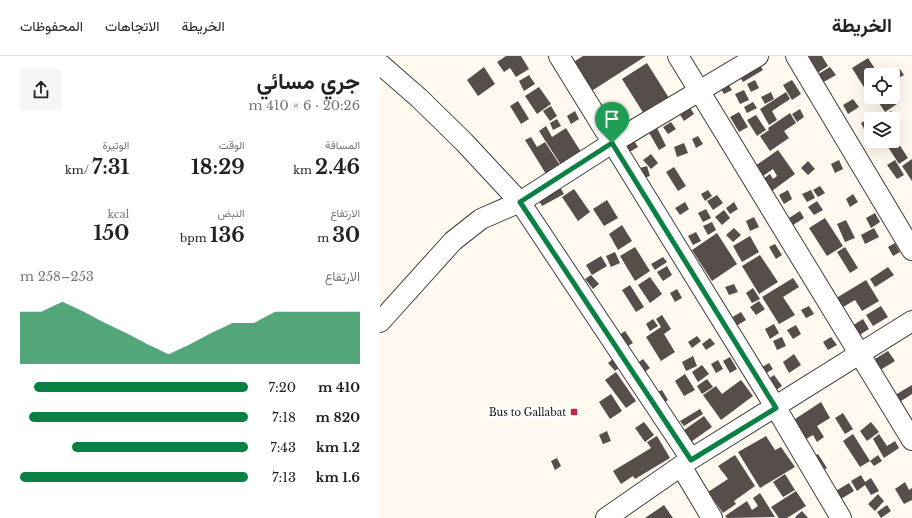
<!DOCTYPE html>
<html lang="ar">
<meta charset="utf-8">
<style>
:root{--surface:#fff;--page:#f6f6f6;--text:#222;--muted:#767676;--line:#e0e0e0;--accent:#0b8043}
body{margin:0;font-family:"Libre Baskerville",Vazirmatn,serif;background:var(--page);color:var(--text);direction:rtl;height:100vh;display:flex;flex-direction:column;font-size:15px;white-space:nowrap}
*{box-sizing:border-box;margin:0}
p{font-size:13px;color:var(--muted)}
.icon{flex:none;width:22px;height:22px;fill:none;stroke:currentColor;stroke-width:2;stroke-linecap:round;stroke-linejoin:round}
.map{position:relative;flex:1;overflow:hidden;direction:ltr}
.details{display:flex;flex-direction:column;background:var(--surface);width:380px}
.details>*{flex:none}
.buttons{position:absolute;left:484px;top:12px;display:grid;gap:8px}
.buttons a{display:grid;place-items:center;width:36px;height:36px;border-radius:4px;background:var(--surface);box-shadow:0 4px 16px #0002;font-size:20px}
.pin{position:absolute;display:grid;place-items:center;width:34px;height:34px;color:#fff;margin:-41px -17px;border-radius:50% 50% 50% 0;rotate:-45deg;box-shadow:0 0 4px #0007}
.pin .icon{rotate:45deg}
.round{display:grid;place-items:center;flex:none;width:42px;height:42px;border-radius:4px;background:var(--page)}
.head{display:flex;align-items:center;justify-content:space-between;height:68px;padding:0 20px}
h1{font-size:22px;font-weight:700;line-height:30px}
.figures{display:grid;grid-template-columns:repeat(3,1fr);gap:6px;height:68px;padding:4px 20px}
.figures div{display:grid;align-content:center}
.figures b{font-size:20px;font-weight:700}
.figures small{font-size:11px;font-weight:400}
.figures p{font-size:11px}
.chart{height:112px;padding:8px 20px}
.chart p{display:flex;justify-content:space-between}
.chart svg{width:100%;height:72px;margin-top:4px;fill:var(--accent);opacity:.7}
ul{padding:0 20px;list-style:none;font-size:13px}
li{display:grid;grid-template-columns:64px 48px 1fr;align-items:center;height:30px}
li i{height:10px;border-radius:5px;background:var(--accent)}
header{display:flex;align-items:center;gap:24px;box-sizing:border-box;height:56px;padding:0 20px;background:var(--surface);border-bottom:1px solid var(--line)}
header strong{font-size:19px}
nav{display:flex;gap:22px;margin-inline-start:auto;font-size:14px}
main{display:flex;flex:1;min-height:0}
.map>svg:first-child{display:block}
.building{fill:#574d4b}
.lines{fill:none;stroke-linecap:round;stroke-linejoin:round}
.minor-casing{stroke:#414141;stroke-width:22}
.minor{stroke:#fff;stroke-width:20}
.route-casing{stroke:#fff;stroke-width:8}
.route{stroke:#0b8043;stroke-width:5}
.poi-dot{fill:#be2749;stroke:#fff;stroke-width:1.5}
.labels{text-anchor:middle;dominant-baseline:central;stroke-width:4;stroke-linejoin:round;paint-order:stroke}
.poi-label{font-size:10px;fill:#0e0e0e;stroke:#fff;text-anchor:end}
</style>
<header>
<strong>الخريطة</strong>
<nav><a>الخريطة</a><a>الاتجاهات</a><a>المحفوظات</a></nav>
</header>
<main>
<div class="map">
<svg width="532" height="462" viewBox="0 0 532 462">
<rect width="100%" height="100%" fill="#fff9f0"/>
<path class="building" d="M126,0H141L149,13L136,21L130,12L124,16L117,6Z
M203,0H266L210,36L192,7Z
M430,0H442L448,10L431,21L421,5Z
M488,2L499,19H491V29L485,33L472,12Z
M378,6L383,14L363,26L358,18Z
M267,7L289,42L264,58L242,23Z
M104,11L115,28L98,40L87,24Z
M450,11L456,19L440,28L435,20Z
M520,13L524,19L513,25V19H510Z
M149,19L155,28L144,35L139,25Z
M375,24L379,32L371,36L367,28Z
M412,24L421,38L412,44L403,29Z
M346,25L352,34L344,38L339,30Z
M159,31L171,48L157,58L145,40Z
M364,34L369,44L360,48L355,38Z
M513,35L520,46L505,56L495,41H513Z
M391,36L394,43L385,48L381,41Z
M406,36L410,43L392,55L397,64L389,69L380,53Z
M473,43L479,51L468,58L463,49Z
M138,45L149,63L141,68L130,50Z
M373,46L377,52L367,57L364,51Z
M171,50L177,60L170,65L163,55Z
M309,50L314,58L304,65L299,57Z
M420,53L424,61L417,66L412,58Z
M195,55L199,63L191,68L187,60Z
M511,55L516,62L513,64V63H500Z
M234,56L241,65L232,71L226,63Z
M359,56L368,71L359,76L350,61Z
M410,57L416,67L404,75L409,82L390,95L380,80L389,74L388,72Z
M376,59L386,74L377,80L367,64Z
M489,62L491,71L485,75L481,67Z
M177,63L181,70L173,74L170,67Z
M291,66L296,73L288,78L283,71Z
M166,70L172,81L186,72L201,96L181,109L159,75Z
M276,70L286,90L279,94L268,75Z
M318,80L323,88L316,92L312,83Z
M151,81L157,91L165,86L180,109L166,118L145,84Z
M253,83L258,91L246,98L242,90Z
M517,85L528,102L519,108L508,91Z
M304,87L308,97L297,101L294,91Z
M398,94L415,118L392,135L383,123L390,118L393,123L397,120L393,113L383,120L375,110Z
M271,98L278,107L271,113L263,104Z
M532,103V125L522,110Z
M459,104L463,113L455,117L451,108Z
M515,104L524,119L517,123L507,109Z
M428,105L435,113L428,119L421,112Z
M267,110L270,120L263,122L260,112Z
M294,111L306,130L298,135L286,116Z
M440,130L445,137L438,141L433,134Z
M180,131L184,138L162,150L158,143Z
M194,133L210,156L198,165L182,141Z
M328,134L332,140L325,145L321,138Z
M408,134L412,143L404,148L399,139Z
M431,134L435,142L427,146L422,138Z
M473,138L478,146L470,151L466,143Z
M337,139L343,147L333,154L327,145Z
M227,144L238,162L224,170L213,153Z
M437,145L443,154L434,159L428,151Z
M305,146L309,153L300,159L295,152Z
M354,146L358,153L350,158L346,152Z
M326,153L331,162L323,166L318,157Z
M344,154L350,162L342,169L335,161Z
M420,155L424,162L413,169L409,162Z
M495,157L500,166L491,172L486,162Z
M374,161L379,171L370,175L366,165Z
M445,162L463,190L447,200L429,172Z
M466,164L475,182L465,186L457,168Z
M332,166L336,174L328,179L323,170Z
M242,169L252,185L238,194L229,178Z
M354,172L361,179L353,186L346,179Z
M494,172L499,181L485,188L481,179Z
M316,176L321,185L313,189L308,180Z
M337,177L357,208L332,225L312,194Z
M370,180L379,196L362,206L353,190Z
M515,187L520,196L513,200L508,191Z
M395,188L402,199L396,203L389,191Z
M255,191L270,215L255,225L240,200Z
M465,191L478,212L470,217L457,196Z
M235,196L240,207L231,211L226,200Z
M380,199L398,226L379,238L362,210Z
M221,200L227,210L212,219L206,209Z
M283,201L287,206L275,214L271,208Z
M287,210L292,219L283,225L277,216Z
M508,211L514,219L495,231L490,223Z
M211,219L219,228L213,233L205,223Z
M270,221L282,238L270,247L258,229Z
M413,222L419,231L403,241L415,259L399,268L382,241Z
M486,224L499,245L482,255L475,244L458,254L453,244Z
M354,228L358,236L349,239L345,231Z
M250,229L264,251L256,256L242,234Z
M373,232L380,243L372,247L366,237Z
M297,233L302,242L295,246L290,237Z
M379,245L385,253L376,259L370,251Z
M429,250L434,258L426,262L421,254Z
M501,250L508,261L493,270L486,259Z
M361,256L366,264L356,270L351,262Z
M282,259L291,273L284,278L295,296L281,305L266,281L281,271L276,263Z
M273,263L278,270L270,275L266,268Z
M483,263L489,273L473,283L467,273Z
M394,268L399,277L390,283L385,273Z
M416,269L421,278L413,283L407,274Z
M245,275L253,287L246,291L238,280Z
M317,280L321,285L312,292L308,286Z
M402,281L406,290L397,294L393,285Z
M451,281L457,289L448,294L443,286Z
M330,282L335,288L326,294L322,288Z
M508,295L515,305L497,316L490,306Z
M414,298L421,309L409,317L403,306Z
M313,300L317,310L306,315L302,306Z
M350,301L357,313L350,317L343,305Z
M234,302L241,310L235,315L228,307Z
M263,303L270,312L259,320L252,311Z
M338,304L343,313L336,317L331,308Z
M389,307L393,313L383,319L379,313Z
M322,309L329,318L318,326L312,316Z
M236,316L256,345L246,352L225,324Z
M305,318L315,334L304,340L295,325Z
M394,319L402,330L392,337L384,326Z
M327,323L333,331L322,338L317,330Z
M361,324L373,340L341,364L323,339L336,330L342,338Z
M532,329V338L515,349L510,342Z
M282,334L288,344L282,348L275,337Z
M231,338L242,355L230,363L219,346Z
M441,346L450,362L437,370L444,381L437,386L433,379L421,386L409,367Z
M320,353L323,358L304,370L300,365Z
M463,357L473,373L465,378L455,362Z
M324,360L332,371L301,393L293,382Z
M264,366L274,379L265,386L255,372Z
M491,366L499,376L487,385L480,375Z
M227,375L231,385L223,388L219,379Z
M473,378L490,405L480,411L463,385Z
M499,378L507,390L515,385L519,392L504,402L493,383Z
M277,380L290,402L255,423L253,420L241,428L233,415L271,392L267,386Z
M386,380L395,394L401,391L415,411L380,432L358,396Z
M438,398L447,412L438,417L429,403Z
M355,399L375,430L354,445L356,448L343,457L328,436L348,423L338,410Z
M498,399L502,405L494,410L490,405Z
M177,402L181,410L175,414L171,405Z
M405,418L415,434L403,441L393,426Z
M481,419L485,426L491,422L499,435L491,439L485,429L477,435L471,425Z
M525,426L529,434L532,432V444L524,448L515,433Z
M469,427L474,435L456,446L451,438Z
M416,435L426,450L407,462H399L391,451Z
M380,437L395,461L347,462L345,460L367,445L372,454L378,450L373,442Z
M498,438L504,445L495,455L488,448Z
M284,449L293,462H265Z
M507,449L511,455L501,462L497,456Z
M422,455L428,462H416L415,461Z"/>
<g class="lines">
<g class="minor-casing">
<path id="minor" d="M179,0L396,352L461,462
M298,0L532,384
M416,0L532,194
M0,8L39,42L84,86L140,146L311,403
M0,266L73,185L101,163L140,146L232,87L378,0
M301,410L332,462
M226,462L311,403L532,265"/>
</g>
<use href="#minor" class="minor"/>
</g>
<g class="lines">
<g class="route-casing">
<path id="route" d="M232,87L396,352L311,404L140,146Z"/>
</g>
<use href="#route" class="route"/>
</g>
<rect class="poi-dot" x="190" y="352" width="8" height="8" rx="2"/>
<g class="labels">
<g class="poi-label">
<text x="186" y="356">Bus to Gallabat</text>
</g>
</g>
</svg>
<div class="buttons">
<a><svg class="icon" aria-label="locate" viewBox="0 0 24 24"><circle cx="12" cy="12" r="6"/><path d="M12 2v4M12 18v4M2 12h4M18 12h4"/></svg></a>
<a><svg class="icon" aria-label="layers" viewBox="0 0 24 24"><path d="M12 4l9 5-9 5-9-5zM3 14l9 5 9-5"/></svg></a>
</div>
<div class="pin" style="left:232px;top:87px;background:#1e9e55"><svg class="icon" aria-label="arrive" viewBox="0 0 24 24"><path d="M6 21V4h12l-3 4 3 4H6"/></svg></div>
</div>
<section class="details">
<div class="head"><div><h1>جري مسائي</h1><p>20:26 · 6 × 410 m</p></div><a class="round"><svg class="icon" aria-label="share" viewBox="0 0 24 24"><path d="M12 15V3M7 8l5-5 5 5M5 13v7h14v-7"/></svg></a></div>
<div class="figures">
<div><p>المسافة</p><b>2.46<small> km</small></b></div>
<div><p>الوقت</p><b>18:29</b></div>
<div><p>الوتيرة</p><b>7:31<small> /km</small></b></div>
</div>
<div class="figures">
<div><p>الارتفاع</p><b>30<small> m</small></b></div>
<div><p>النبض</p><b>136<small> bpm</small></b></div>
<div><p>kcal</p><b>150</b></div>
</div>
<div class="chart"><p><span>الارتفاع</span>253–258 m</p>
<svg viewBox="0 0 160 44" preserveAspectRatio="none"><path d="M0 44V12L10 12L20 6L30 12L40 19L50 25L60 32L70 38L80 32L90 25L100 19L110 19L120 12L130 12L140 12L150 12L160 12V44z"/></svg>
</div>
<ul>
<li><b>410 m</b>7:20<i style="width:94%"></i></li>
<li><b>820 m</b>7:18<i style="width:96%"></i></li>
<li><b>1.2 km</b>7:43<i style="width:77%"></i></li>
<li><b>1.6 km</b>7:13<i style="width:100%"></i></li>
</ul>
</section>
</main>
